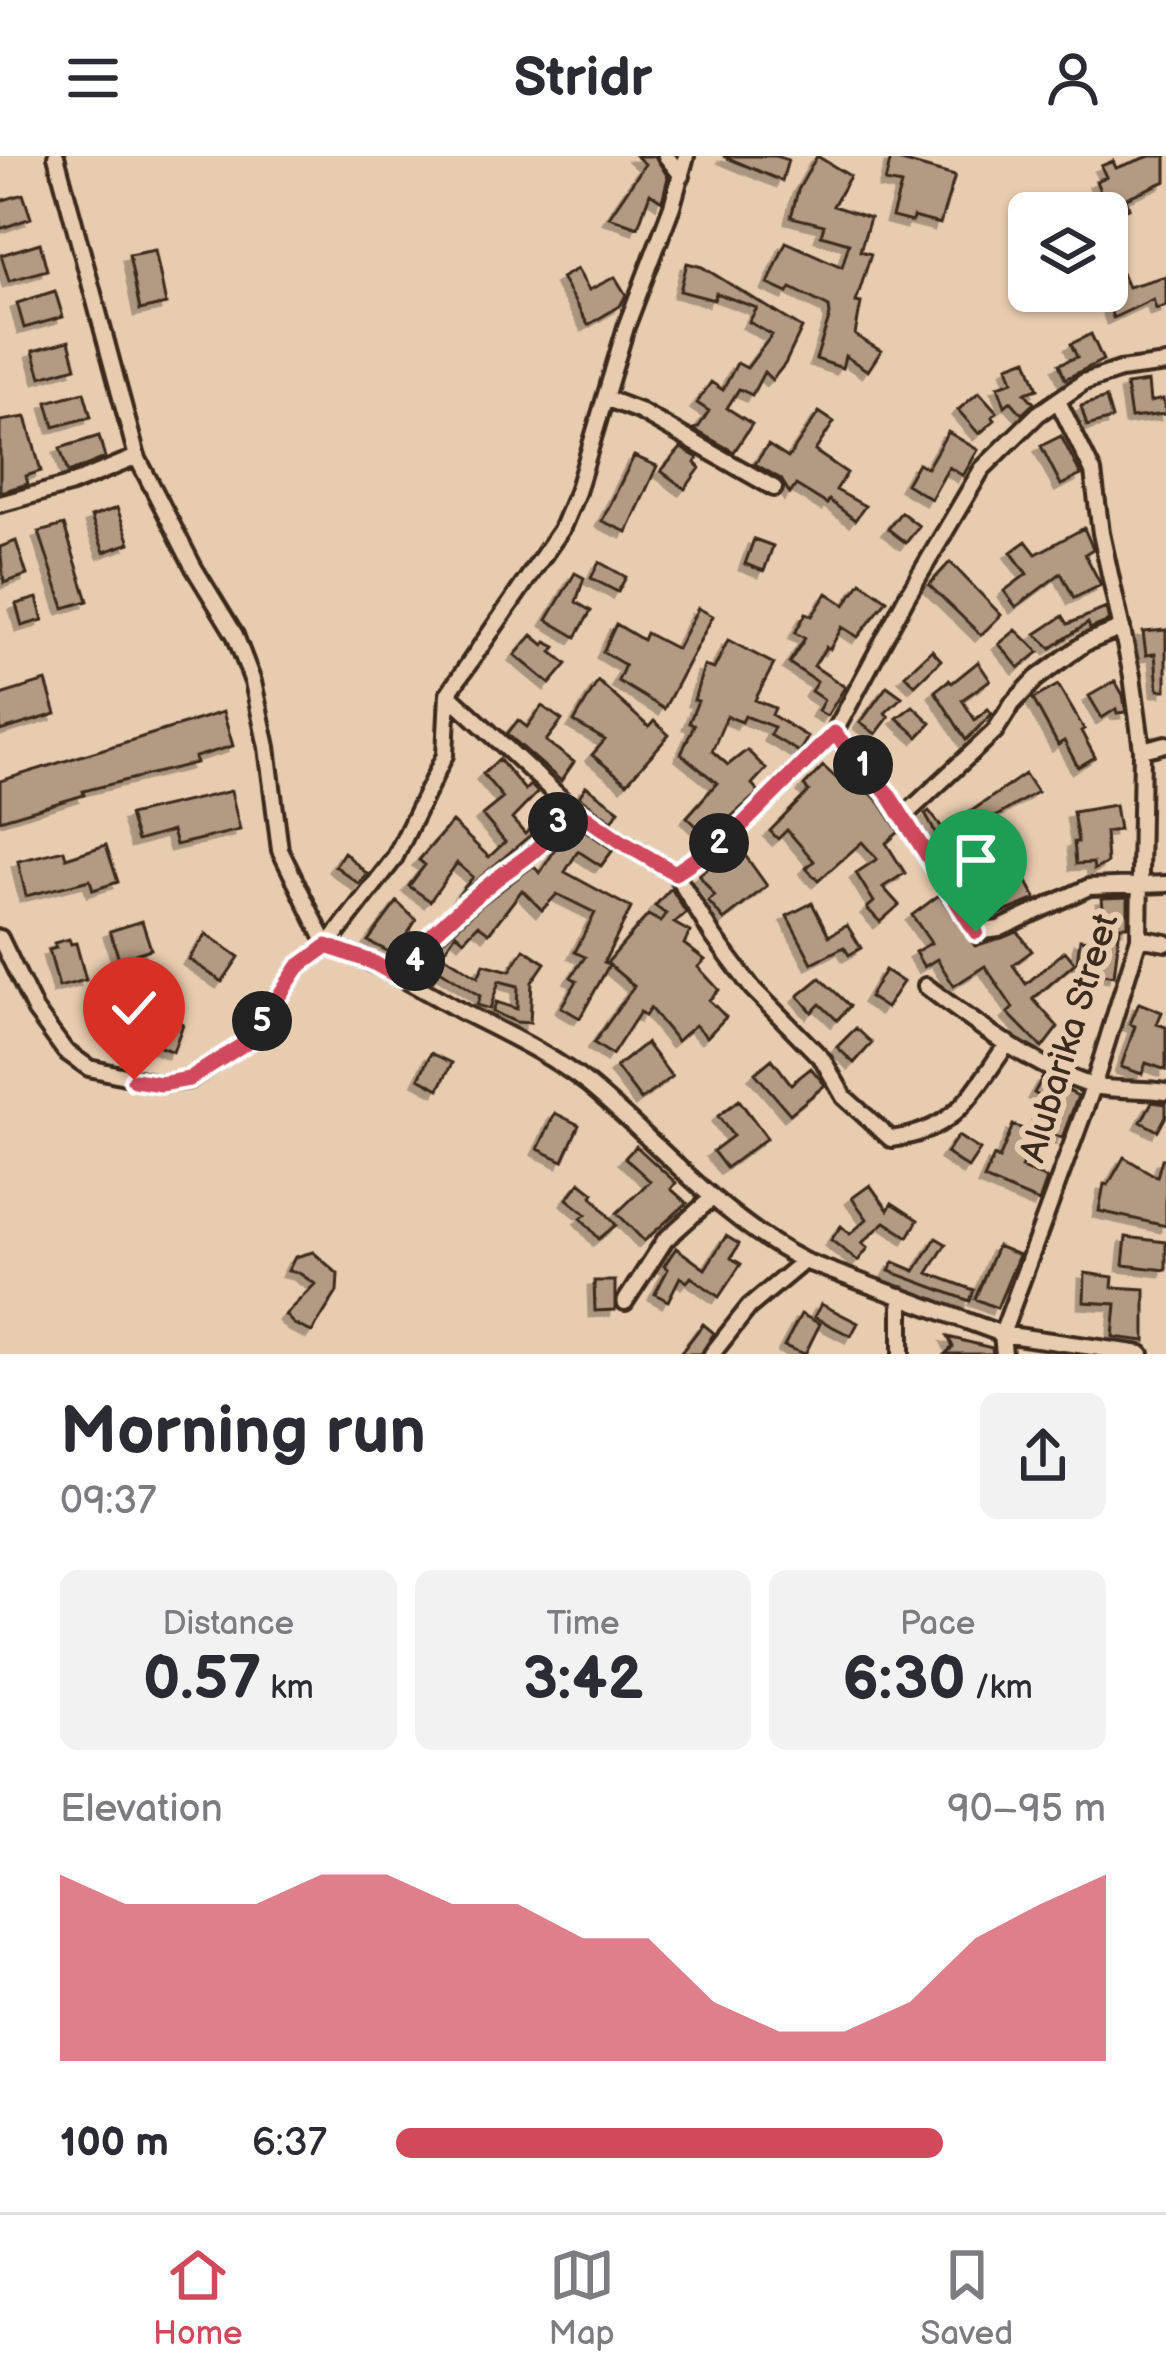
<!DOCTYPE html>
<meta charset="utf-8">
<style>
:root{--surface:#fff;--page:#f2f2f3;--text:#2b2b33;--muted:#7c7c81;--line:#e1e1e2;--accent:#d1495b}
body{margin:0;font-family:"Balsamiq Sans",sans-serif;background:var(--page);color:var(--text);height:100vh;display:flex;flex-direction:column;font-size:45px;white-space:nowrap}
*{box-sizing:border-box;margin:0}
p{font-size:39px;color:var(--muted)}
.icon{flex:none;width:66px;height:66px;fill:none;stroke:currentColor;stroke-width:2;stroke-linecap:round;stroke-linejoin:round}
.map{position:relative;height:1198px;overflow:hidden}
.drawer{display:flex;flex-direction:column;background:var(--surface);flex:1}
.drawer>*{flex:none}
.buttons{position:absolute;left:1008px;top:36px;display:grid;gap:24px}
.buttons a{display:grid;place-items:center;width:120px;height:120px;border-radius:18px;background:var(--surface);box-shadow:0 3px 9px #0004;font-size:60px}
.pin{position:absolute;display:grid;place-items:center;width:102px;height:102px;color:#fff;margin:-123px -51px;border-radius:50% 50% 50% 0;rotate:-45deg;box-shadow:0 0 12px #0007}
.pin .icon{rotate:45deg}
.km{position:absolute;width:60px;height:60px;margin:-30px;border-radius:50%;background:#222;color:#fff;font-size:33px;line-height:60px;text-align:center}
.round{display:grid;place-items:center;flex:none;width:126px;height:126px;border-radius:18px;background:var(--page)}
.summary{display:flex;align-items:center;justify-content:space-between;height:204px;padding:0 60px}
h1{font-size:66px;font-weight:700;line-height:90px}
.metrics{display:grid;grid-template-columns:repeat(3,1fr);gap:18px;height:204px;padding:12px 60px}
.metrics div{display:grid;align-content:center;border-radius:18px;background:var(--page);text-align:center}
.metrics b{font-size:60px;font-weight:700}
.metrics small{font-size:33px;font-weight:400}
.metrics p{font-size:33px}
.chart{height:336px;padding:24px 60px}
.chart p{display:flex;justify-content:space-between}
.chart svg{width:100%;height:216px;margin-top:12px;fill:var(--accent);opacity:.7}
ul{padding:0 60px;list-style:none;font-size:39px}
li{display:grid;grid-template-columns:192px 144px 1fr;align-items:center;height:90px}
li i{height:30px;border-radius:15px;background:var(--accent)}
header{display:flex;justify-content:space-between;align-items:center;height:156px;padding:0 60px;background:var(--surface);font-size:54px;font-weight:700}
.tab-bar{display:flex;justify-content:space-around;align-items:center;height:168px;border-top:3px solid var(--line);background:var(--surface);font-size:33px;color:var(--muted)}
.tab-bar a{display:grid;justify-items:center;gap:6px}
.tab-bar .active{color:var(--accent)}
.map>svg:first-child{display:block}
.building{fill:#b39a82;stroke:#3b2a1e;stroke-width:3;filter:url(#shadow)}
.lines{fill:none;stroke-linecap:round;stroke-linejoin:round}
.street-casing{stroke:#3b2a1e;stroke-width:22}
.street{stroke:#e8ccaf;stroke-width:14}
.route-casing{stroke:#fff;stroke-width:24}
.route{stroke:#d1495b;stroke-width:15}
.labels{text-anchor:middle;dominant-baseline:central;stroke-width:12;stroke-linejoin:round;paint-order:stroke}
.street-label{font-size:36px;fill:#3b2a1e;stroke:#e8ccaf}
</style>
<header><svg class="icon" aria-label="menu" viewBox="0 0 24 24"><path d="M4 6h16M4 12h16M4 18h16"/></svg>Stridr<svg class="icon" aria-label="person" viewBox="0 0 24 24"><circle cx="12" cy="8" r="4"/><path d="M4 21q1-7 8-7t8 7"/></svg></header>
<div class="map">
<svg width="1166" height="1198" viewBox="0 0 1166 1198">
<defs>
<filter id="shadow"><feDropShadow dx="-6" dy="6" stdDeviation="0" flood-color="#0004"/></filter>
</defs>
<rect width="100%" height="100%" fill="#e8ccaf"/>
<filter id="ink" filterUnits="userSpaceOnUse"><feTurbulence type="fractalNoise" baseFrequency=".00833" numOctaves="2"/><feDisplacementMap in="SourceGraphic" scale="24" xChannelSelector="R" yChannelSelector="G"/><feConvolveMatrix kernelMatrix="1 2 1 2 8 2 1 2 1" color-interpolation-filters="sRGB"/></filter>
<g filter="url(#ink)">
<path class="building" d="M636,0H655L668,21L662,45L650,37L638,71L609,61L645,8Z
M723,0H776L788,4L782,25Z
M817,0L850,20L833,50L870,62L860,95L871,98L856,146L861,147L855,179L881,195L868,215L845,200L842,212L816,203L830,159L829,151L791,132L788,137L768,128L786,86L842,111L849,87L821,79L824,69L791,61L798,34Z
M1150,0H1166V25L1126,42L1129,52L1107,61V57H1059L1102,40L1096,25L1106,21L1101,10L1113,5L1116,12Z
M891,2L955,20L940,68L913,61L912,66L892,61L901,29L885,26Z
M23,38L31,62L0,73V45Z
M40,87L47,114L9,125L1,99Z
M155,94L166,148L140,154L129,99Z
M687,107L702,111L802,172L785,208L772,224L764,216L752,239L739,233L727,252L752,268L734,296L693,273L698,272L709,255L697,247L711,226L723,234L737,207L747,212L772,179L749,166L757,152L716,137L714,144L680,135Z
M1118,109L1128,131L1166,120V150L1156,153L1153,143L1113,162L1104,135H1107V114Z
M577,113L589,134L615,121L626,139L620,150L588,169L561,122Z
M55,135L63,161L24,172L17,147Z
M1091,178L1103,204L1065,223L1059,208L1077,201L1071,188Z
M69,185L76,211L41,221L33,195Z
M1027,203L1038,233L1025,237L1034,247L1022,258L1011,245L1005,250L998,230L1013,225L1008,210Z
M1148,226L1150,246L1163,243L1166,258L1131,262L1126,229Z
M84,236L91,261L54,271L47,246Z
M979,236L997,256L992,261L995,264L979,278L958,254Z
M1106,242L1112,263L1087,270L1081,250Z
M819,256L834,266L815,295L847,317L836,334L865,350L855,364L829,344L827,348L796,329L790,338L781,323L755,308L768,289L788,302Z
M26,261L41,315L26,320L28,328L0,336V265Z
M948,276L978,294L963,320L949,311L931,343L906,328L918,307L927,312Z
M99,280L105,302L68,317L60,292Z
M1061,280L1081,319L1061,329L1041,290Z
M681,292L698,302L695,307L700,312L685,333L661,315Z
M634,300L657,310L627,376L602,365Z
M117,352L130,387L104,396L91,361Z
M901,356L919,370L906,387L888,373Z
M64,369L88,445L64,452L39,376Z
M1084,372L1093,393L1085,398L1101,429L1074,442L1061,417L1016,451L1004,435L1027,418L1011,396L1026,385L1036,398Z
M754,383L773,390L764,415L745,408Z
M16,385L27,419L4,427L0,391Z
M599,406L626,421L618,436L591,422Z
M950,406L1001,459L981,479L929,429Z
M575,417L584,422L576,446L591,455L576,481L547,464Z
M861,426L887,444L858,481L842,471L830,493L826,491L814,510L845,531L827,560L818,555L824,544L811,535L817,526L789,507L805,482L795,477L806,457L812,460L827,437L845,449Z
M37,442L43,464L22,470L16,448Z
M698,452L713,460L664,553L618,525L625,509L603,496L616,468L643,484L646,477L677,493Z
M1106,452L1109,465L1090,473L1088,467L1051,492L1036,478L1063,460L1068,468Z
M1016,474L1039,496L1019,512L999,488Z
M1166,474V534H1158L1155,498L1146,499L1143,476Z
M532,479L544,489L546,486L556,491L552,496L567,508L550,528L515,499Z
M728,484L774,508L755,544L775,552L772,559L808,581L799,596L770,579L774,571L745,560L742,566L727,560L712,595L728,609L747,594L766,613L752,628L759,636L708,681L687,661L717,627L681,598L694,569L689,567L698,545L694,544L704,510L714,513Z
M932,494L941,504L915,529L905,519Z
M978,506L990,524L962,544L975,564L988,553L992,558L966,584L935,535L949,524L952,527Z
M46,525L56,558L0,575V539Z
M598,525L649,571L654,565L669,579L627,627L592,599L605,584L574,566Z
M1115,525L1123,539L1126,556L1117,557L1116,553L1102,562L1089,540Z
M1058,529L1084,573L1081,575L1095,601L1078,611L1064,585L1058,589L1033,543Z
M887,530L902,541L885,557L889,561L876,578L860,567Z
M542,550L562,564L546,585L574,606L561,625L507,578L518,564L527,571Z
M913,550L931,567L918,581L897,562Z
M223,556L233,590L195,601L196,607L83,635L84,639L0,664V625Z
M499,603L525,634L530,629L538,636L512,663L525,678L535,668L539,672L457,741L473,721L457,707L430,745L409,730L425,709L419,704L452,666L489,701L505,686L482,659L503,642L483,618Z
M823,610L846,631L856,622L880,647L899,676L886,687L905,717L883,731L899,749L880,766L867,752L874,746L856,717L877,703L862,686L818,725L806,712L814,705L787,674L778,683L770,675L809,635L804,630Z
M1025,618L1037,636L980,670L993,694L965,709L953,686L943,691L925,658L929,655L944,674Z
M586,630L619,654L612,665L579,641Z
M231,635L240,674L176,689L172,675L137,685L129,659Z
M1115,649L1119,674L1105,676L1107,707L1094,714L1093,707L1076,708L1074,686H1078L1073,656Z
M573,666L613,694L601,710L578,695L565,716L631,752L604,806L609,809L580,862L561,851L577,825L571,821L585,801L575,796L595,757L557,738L542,754L522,734L489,777L478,769L464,784L456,777L442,798L478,821L484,808L510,815L524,793L545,807L532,826L530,867L516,866L493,856L496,846L517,853L518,830L499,825L490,853L477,849L480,840L440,814L432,826L420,819L437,790L483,748L533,710L540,717Z
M737,688L767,730L724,764L708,745L715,740L699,719Z
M106,689L118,726L93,734L90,724L26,740L18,705L64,694L66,702Z
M1020,695L1029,712L1022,716L1036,743L985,764L978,752L1013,732L1015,727L1003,704Z
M344,696L367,718L359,728L335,710Z
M671,732L686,757L674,767L690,776L684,788L705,804L698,811L719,834L709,844L726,861L707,881L695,869L677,885L650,852L645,860L640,856L612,899L594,887L634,830L607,807L648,759L661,766L666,758L655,750Z
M939,739L975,790L1018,776L1032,795L1013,809L1026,828L1065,795L1075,807L1033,843L1058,871L1042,892L1008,857L1013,852L985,810L954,830L937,803L924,811L915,796L931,787L912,759Z
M1128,741V770H1120L1114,820L1091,816L1090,809L1077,807L1080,783L1103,786L1106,780L1102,742Z
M397,746L416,764L395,799L368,785Z
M812,747L829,780L847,769L861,792L849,799L844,791L812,807L787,760Z
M142,765L151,793L119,803L110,775Z
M206,778L239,801L222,826L189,803Z
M69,783L71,788L76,787L86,824L59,831L49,794L56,792L54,787Z
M885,814L903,826L886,852L869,841Z
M820,822L850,850L837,864L820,848L812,856L798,840Z
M117,832L141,843L137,852L183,868L173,896L120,875L118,881L105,876L108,870L102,867Z
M1139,847L1162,856L1157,868L1166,871V914L1146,907L1142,918L1121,911L1135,870L1130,868Z
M856,872L872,887L854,907L837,891Z
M646,887L672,921L641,944L616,911Z
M431,897L452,907L439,933L419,922Z
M772,903L791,928L811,912L825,929L790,958L755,917Z
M1043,921L1078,940L1062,982L1033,969L1045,944L1034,937Z
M739,944L767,982L726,1012L713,995L733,980L718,960Z
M1152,946L1166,948V960L1158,975L1141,966Z
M555,957L579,969L563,1005L538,993Z
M1013,969L1035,978L1021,1012L1047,1023L1039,1046L984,1023L994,1000L999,1003Z
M958,980L980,994L968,1012L946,997Z
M636,990L676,1027L671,1033L687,1047L644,1085L617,1057L650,1025L625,1002Z
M1124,1001L1157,1021L1162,1003H1166V1070L1099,1055L1104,1028L1108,1029Z
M580,1026L594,1037L592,1040L616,1069L599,1083L581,1062L586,1058L567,1043Z
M870,1029L888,1054L892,1047L918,1064L908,1081L885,1066L862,1087L868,1092L858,1105L831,1084L841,1070L850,1078L867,1063L852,1042Z
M726,1080L739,1088L731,1102L741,1108L719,1141L691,1121L687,1126L680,1121L668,1145L655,1138L668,1113L664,1110L676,1092L705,1113Z
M1126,1081L1166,1086V1114L1123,1109Z
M936,1082L946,1088L928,1117L974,1134L970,1145L889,1115L894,1106L915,1115Z
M997,1090L1019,1099L997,1152L975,1143Z
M313,1096L338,1118L337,1136L312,1176L294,1168L285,1159L315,1128L299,1117L288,1115L295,1101Z
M1085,1117L1113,1121L1112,1131L1145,1133V1185L1113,1181L1116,1148L1084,1146Z
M594,1125H615V1154L595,1155Z
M821,1148L858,1167L851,1180L814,1161Z
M801,1158L820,1168L805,1198L784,1190Z
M703,1168L714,1177L701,1198H680Z
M948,1181L992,1192L993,1198H945L953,1191Z"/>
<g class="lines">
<g class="street-casing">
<path id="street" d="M56,0L137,301L194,412L235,479L253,526L267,591L280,694L327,790C375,804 417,831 461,855C504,877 550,898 589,929C660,988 720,1062 804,1105L1002,1178L1141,1198
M666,0L682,20
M605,242L639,255L774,332
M0,348L69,329L137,301
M448,538L567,648L622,686L675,717L713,780L752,832L823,904L844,941L891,983C959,974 972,936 1008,887
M834,577L888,638L976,776L999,773L1089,731L1166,728
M1142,594L1166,588
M903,661L995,575L1012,548L1036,523L1085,487L1122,472
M675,717L735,676L834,577L906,442L982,313L1038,258L1084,226L1120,214L1166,208
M0,782L35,854L65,895L89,912L161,928L189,924L251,883L298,811L327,790L394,703L445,599L448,538L561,374L577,336L626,171L672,50L686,0
M1139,782L1166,787
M399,821C415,808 419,791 433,778C450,762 472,742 490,728C531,694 540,700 567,648
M926,830C972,866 1034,911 1090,929C1106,935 1144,932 1166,936
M625,1146L665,1084L712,1042
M712,1198L749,1151L804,1105
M901,1198V1140
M1004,1198L1002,1178L1093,931L1139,782L1142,594L1132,520L1101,377L1093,316L1059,247"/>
</g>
<use href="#street" class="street"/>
</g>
</g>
<g class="lines" filter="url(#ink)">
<g class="route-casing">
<path id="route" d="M134,924L161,928L189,923L250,884L298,811L327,790L372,806L399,821C415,808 419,791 433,778C451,761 471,743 490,728C531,695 541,700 567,648L622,686L675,717L735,676L834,577L888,638L976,776"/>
</g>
<use href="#route" class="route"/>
</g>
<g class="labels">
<g class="street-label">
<text transform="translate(1070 882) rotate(-73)">Alubarika Street</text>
</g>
</g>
</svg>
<div class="buttons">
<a><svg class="icon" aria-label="layers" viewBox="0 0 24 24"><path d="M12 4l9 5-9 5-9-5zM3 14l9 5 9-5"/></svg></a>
</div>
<div class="pin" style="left:976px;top:776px;background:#1e9e55"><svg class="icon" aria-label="arrive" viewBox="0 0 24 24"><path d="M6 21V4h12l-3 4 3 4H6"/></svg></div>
<div class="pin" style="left:134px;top:924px;background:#d93025"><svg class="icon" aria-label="check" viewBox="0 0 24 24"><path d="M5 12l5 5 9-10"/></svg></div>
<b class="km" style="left:863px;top:609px">1</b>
<b class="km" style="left:719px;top:687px">2</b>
<b class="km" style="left:558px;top:666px">3</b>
<b class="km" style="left:415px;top:805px">4</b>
<b class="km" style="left:262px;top:865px">5</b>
</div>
<section class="drawer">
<div class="summary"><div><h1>Morning run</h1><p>09:37</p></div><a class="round"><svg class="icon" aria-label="share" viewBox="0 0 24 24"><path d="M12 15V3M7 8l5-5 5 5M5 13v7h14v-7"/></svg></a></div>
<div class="metrics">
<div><p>Distance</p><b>0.57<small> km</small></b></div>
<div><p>Time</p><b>3:42</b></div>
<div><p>Pace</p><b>6:30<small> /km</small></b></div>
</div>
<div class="chart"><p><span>Elevation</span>90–95 m</p>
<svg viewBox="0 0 160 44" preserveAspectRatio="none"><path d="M0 44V6L10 12L20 12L30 12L40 6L50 6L60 12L70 12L80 19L90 19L100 32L110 38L120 38L130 32L140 19L150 12L160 6V44z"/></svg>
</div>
<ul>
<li><b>100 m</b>6:37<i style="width:77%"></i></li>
</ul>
</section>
<nav class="tab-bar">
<a class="active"><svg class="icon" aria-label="home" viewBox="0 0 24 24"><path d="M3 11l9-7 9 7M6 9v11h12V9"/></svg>Home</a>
<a><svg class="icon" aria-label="map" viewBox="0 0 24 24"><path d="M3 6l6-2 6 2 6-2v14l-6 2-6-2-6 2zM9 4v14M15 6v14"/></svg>Map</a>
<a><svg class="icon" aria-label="saved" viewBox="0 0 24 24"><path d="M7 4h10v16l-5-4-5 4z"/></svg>Saved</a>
</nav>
